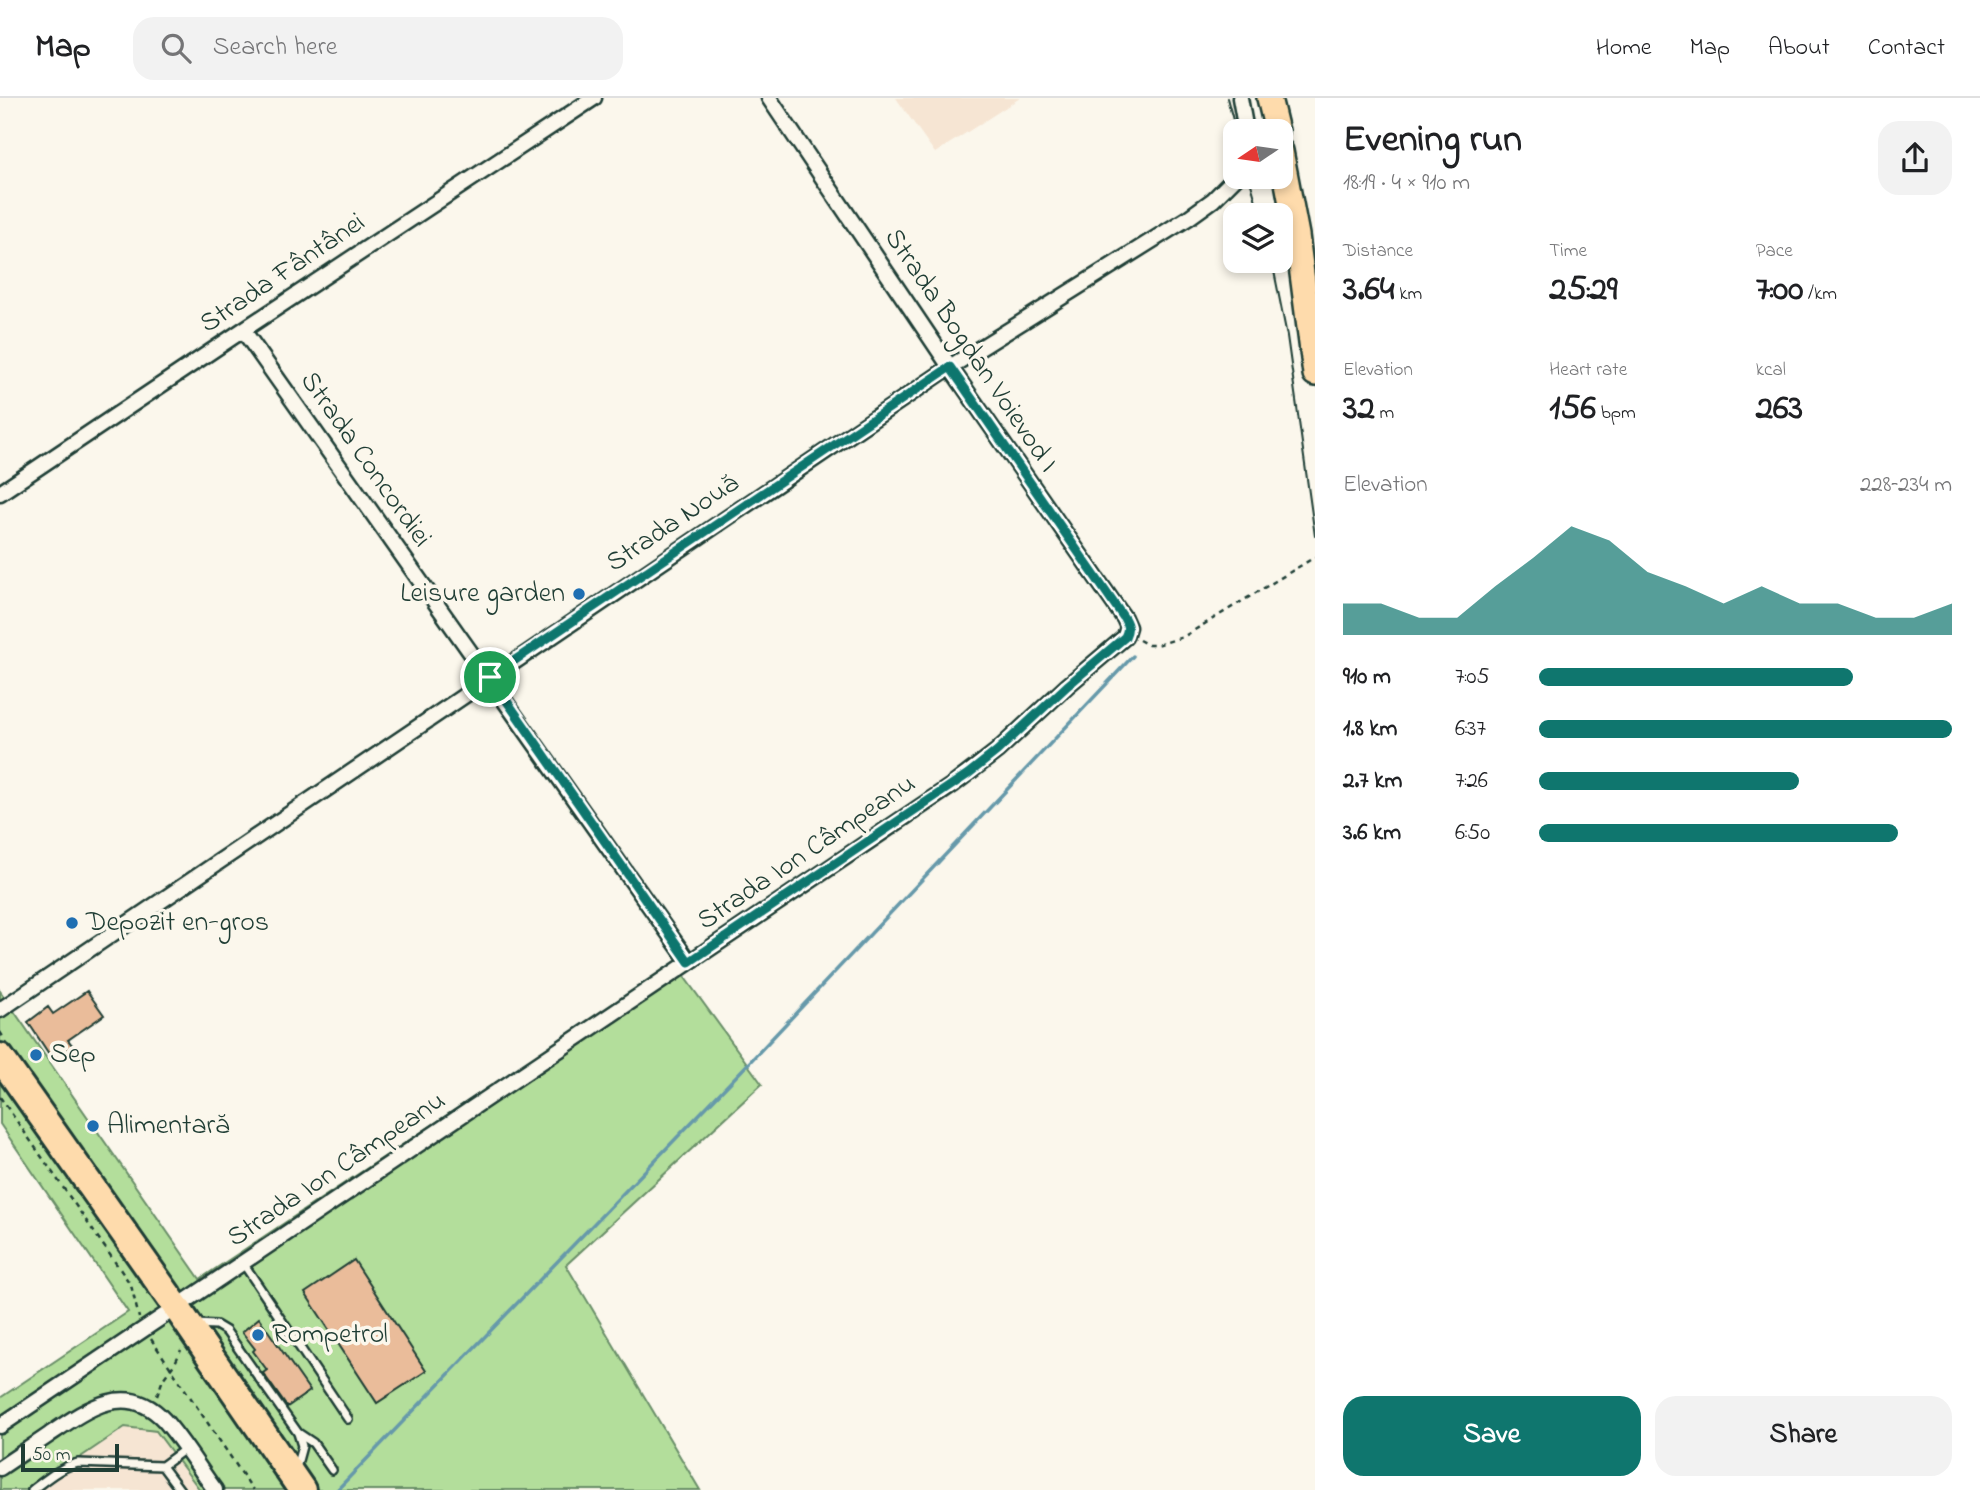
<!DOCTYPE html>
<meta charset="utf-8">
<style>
:root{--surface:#fff;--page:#f2f2f2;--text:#202124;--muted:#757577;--line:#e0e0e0;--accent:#0f766e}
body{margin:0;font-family:"Indie Flower",sans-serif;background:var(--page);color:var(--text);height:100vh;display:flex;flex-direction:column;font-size:26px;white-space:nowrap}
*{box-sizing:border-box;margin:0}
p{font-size:23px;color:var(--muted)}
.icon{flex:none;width:38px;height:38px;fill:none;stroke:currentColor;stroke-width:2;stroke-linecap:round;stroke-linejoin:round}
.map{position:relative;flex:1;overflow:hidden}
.panel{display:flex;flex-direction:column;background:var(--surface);width:665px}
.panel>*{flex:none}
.needle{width:46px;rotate:257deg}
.fabs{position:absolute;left:1223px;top:21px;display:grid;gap:14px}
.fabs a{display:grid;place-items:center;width:70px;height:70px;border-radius:14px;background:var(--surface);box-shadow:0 4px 10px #0003;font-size:35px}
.scale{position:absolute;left:21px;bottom:18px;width:98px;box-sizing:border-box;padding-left:7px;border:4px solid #1f3d34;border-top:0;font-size:19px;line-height:24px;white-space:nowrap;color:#1f3d34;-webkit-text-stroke:5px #fbf7ec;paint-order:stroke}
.pin{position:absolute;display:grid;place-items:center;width:60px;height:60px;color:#fff;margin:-30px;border:4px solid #fff;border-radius:50%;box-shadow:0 2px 7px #0007}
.round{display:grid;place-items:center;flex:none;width:74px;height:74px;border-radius:21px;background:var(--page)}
.summary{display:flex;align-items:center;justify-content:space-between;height:119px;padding:0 28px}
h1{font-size:38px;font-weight:700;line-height:52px}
.metrics{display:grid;grid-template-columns:repeat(3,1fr);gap:10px;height:119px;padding:7px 28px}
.metrics div{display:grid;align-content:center}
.metrics b{font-size:35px;font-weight:700}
.metrics small{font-size:19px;font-weight:400}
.metrics p{font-size:19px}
.chart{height:196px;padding:14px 28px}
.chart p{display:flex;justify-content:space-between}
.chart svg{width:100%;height:126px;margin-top:7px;fill:var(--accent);opacity:.7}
.action{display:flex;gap:14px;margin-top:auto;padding:14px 28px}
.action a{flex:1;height:80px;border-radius:21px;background:var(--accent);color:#fff;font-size:28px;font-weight:700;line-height:80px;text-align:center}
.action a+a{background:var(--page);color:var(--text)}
ul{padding:0 28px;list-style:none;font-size:23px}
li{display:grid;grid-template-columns:112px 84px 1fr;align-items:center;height:52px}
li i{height:18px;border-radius:9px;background:var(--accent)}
header{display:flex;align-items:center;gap:42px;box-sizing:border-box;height:98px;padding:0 35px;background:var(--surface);border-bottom:2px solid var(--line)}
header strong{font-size:33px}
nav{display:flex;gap:38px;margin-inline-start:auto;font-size:24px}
.search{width:490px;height:63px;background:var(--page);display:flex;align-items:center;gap:18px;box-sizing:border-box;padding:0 24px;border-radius:21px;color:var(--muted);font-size:26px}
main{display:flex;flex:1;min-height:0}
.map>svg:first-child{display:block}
.built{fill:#f6e5d3}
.green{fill:#b3de9b;stroke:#698e68;stroke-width:2}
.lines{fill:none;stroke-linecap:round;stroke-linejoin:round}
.stream{stroke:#69a;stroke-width:3.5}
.building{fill:#eabc9a;stroke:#1f3d34;stroke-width:2}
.lane-casing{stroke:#1f3d34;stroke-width:12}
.street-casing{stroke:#1f3d34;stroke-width:19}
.primary-casing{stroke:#1f3d34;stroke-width:28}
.highway-casing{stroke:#1f3d34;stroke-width:32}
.path{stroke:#1f3d34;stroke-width:2.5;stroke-dasharray:5 5;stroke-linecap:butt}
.lane{stroke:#fbf7ec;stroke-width:7}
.street{stroke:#fbf7ec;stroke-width:14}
.primary{stroke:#fedbac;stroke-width:23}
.highway{stroke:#fedbac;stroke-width:26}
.tram{stroke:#1f3d34;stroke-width:2}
.route-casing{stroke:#fff;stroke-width:14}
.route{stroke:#0f766e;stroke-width:9}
.poi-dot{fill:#1f6fb2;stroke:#fbf7ec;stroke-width:2.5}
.labels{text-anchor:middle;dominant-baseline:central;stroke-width:7;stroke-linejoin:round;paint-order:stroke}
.street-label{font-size:28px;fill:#1f3d34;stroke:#fbf7ec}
.poi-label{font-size:28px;fill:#1f3d34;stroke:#fbf7ec;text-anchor:start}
</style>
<header>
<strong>Map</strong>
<div class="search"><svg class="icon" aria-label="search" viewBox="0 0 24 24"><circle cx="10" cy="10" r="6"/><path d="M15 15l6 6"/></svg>Search here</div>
<nav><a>Home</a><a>Map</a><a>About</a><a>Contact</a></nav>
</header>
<main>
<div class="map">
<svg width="1315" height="1392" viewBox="0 0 1315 1392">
<rect width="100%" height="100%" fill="#fbf7ec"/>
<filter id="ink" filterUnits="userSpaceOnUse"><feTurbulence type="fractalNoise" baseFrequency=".0143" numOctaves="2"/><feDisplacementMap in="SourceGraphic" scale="14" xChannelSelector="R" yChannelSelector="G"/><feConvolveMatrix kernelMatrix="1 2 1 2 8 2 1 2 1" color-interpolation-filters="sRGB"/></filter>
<g filter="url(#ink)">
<path class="built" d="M896,0H1020L935,55Z
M125,1329L156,1333L200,1392H32Z"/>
<path class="green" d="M675,866L762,986L566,1167L700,1392H200L156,1333L125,1329L32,1392H0V1300L128,1214L0,1026V893L200,1181Z"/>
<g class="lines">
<path class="stream" d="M337,1392L744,970L1133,558"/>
</g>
<path class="building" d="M87,893L104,917L68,942L73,948L53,962L28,924L48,909L53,916Z
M354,1162L426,1273L377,1305L305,1195Z
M259,1220L310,1293L287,1309L263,1275L267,1272L253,1253L255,1251L242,1234Z"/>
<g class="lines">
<g class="lane-casing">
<path id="lane" d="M243,1165L348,1321
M195,1226L216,1227L226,1233L298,1335L302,1348L296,1370
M298,1335L313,1345L332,1372
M162,1368L180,1392
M32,1392C47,1381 60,1369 78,1365L162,1368L185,1351"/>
</g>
<g class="street-casing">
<path id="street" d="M1240,0L1246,33
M243,232L689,864
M0,395L243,232L594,0
M0,912L950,269L1188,120L1213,102L1236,79
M0,1328L954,686L997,653L1067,588L1125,539L1128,529L1124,520L950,269L769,0
M0,1370C16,1359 33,1348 49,1337C84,1313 126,1281 164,1322C183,1343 198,1369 215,1392"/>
</g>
<g class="primary-casing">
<path id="primary" d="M1269,0L1277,33
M1281,53L1297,137L1315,276"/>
</g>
<g class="highway-casing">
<path id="highway" d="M0,959L177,1210L302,1392"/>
</g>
<path class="path" d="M1139,542L1148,547H1157L1183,539L1315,459
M0,934L5,942
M0,999L131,1187L139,1220
M151,1241L253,1392
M157,1298L163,1281L175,1265L181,1252"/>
<use href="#lane" class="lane"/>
<use href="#street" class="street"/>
<use href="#primary" class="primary"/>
<use href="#highway" class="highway"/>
<path class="tram" d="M1227,0L1236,33
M1249,79L1260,117
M1272,163L1287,238L1315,438"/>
</g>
</g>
<g class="lines" filter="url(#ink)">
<g class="route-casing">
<path id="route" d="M950,269L1124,520C1128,527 1129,531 1125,539L1067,588L997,653L968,676L689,864L490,579Z"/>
</g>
<use href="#route" class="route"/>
</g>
<g class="poi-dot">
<circle cx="579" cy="496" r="7"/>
<circle cx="72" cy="825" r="7"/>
<circle cx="36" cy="957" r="7"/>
<circle cx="93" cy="1028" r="7"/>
<circle cx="258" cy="1237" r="7"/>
</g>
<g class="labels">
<g class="street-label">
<text transform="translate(283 176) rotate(-34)">Strada Fântânei</text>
<text transform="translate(970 253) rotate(56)">Strada Bogdan Voievod I</text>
<text transform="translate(365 362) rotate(55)">Strada Concordiei</text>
<text transform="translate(673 426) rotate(-34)">Strada Nouă</text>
<text transform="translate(807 755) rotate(-34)">Strada Ion Câmpeanu</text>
<text transform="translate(337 1072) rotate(-34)">Strada Ion Câmpeanu</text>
</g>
<g class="poi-label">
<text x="565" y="496" text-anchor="end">Leisure garden</text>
<text x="86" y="825">Depozit en-gros</text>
<text x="50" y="957">Sep</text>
<text x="107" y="1028">Alimentară</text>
<text x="272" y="1237">Rompetrol</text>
</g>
</g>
</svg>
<div class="fabs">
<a><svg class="needle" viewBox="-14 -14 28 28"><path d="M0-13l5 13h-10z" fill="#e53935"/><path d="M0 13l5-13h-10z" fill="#757577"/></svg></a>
<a><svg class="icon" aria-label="layers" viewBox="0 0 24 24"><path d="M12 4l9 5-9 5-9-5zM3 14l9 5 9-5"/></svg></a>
</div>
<div class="scale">50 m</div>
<div class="pin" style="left:490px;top:579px;background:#1e9e55"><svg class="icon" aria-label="arrive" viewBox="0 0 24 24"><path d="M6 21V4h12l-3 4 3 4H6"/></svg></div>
</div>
<section class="panel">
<div class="summary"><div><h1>Evening run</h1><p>18:19 · 4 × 910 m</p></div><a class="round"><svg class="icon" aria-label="share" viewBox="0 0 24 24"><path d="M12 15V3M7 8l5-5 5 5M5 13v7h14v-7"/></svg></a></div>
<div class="metrics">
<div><p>Distance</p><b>3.64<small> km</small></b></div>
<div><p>Time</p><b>25:29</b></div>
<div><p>Pace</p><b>7:00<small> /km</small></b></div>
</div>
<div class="metrics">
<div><p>Elevation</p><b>32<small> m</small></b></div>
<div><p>Heart rate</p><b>156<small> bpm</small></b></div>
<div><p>kcal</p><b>263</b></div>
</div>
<div class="chart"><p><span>Elevation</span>228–234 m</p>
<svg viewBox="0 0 160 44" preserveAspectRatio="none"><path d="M0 44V33L10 33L20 38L30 38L40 27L50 17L60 6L70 11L80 22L90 27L100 33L110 27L120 33L130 33L140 38L150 38L160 33V44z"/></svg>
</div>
<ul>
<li><b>910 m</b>7:05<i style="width:76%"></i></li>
<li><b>1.8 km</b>6:37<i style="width:100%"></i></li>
<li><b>2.7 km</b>7:26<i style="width:63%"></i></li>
<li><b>3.6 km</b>6:50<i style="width:87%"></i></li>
</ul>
<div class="action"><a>Save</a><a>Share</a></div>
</section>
</main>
